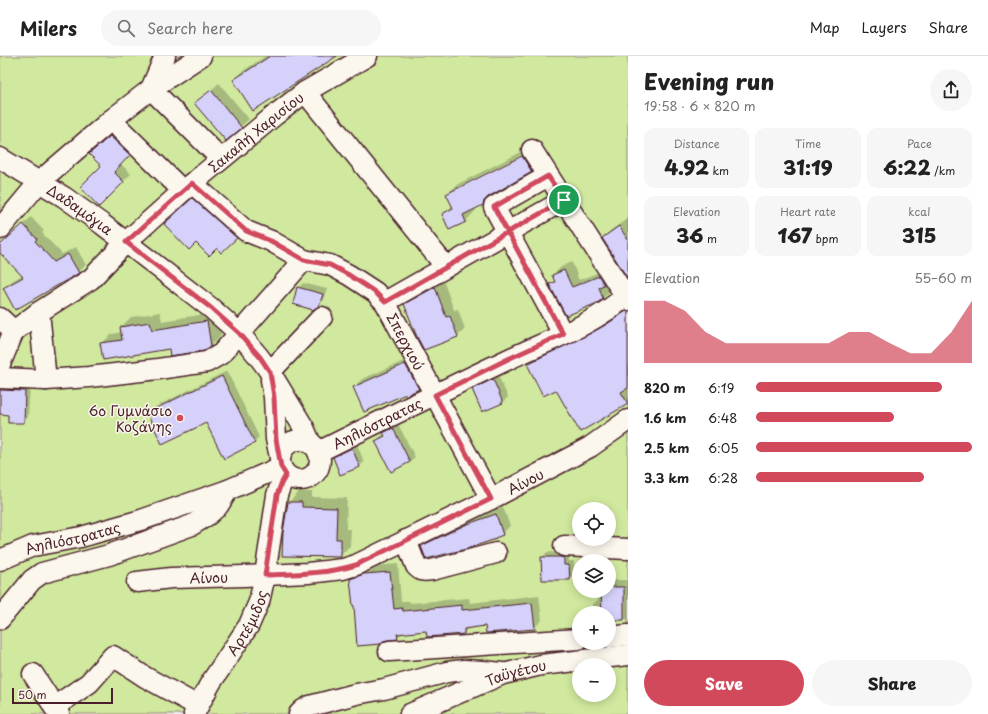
<!DOCTYPE html>
<meta charset="utf-8">
<style>
:root{--surface:#fff;--page:#f6f6f6;--text:#222;--muted:#767676;--line:#e0e0e0;--accent:#d1495b}
body{margin:0;font-family:"Playpen Sans",sans-serif;background:var(--page);color:var(--text);height:100vh;display:flex;flex-direction:column;font-size:15px;white-space:nowrap}
*{box-sizing:border-box;margin:0}
p{font-size:13px;color:var(--muted)}
.icon{flex:none;width:22px;height:22px;fill:none;stroke:currentColor;stroke-width:2;stroke-linecap:round;stroke-linejoin:round}
.map{position:relative;flex:1;overflow:hidden}
.panel{display:flex;flex-direction:column;background:var(--surface);width:360px}
.panel>*{flex:none}
.controls{position:absolute;left:572px;top:446px;display:grid;gap:8px}
.controls a{display:grid;place-items:center;width:44px;height:44px;border-radius:50%;background:var(--surface);box-shadow:0 2px 10px #0003;font-size:20px}
.scale{position:absolute;left:12px;bottom:10px;width:101px;box-sizing:border-box;padding-left:4px;border:2px solid #4a1f2b;border-top:0;font-size:11px;line-height:14px;white-space:nowrap;color:#4a1f2b;-webkit-text-stroke:3px #fbf7ec;paint-order:stroke}
.pin{position:absolute;display:grid;place-items:center;width:34px;height:34px;color:#fff;margin:-17px;border:2px solid #fff;border-radius:50%;box-shadow:0 1px 4px #0007}
.round{display:grid;place-items:center;flex:none;width:42px;height:42px;border-radius:21px;background:var(--page)}
.overview{display:flex;align-items:center;justify-content:space-between;height:68px;padding:0 16px}
h1{font-size:22px;font-weight:800;line-height:30px}
.stats{display:grid;grid-template-columns:repeat(3,1fr);gap:6px;height:68px;padding:4px 16px}
.stats div{display:grid;align-content:center;border-radius:10px;background:var(--page);text-align:center}
.stats b{font-size:20px;font-weight:800}
.stats small{font-size:11px;font-weight:400}
.stats p{font-size:11px}
.chart{height:112px;padding:8px 16px}
.chart p{display:flex;justify-content:space-between}
.chart svg{width:100%;height:72px;margin-top:4px;fill:var(--accent);opacity:.7}
.primary-button{display:flex;gap:8px;margin-top:auto;padding:8px 16px}
.primary-button a{flex:1;height:46px;border-radius:24px;background:var(--accent);color:#fff;font-size:16px;font-weight:800;line-height:46px;text-align:center}
.primary-button a+a{background:var(--page);color:var(--text)}
ul{padding:0 16px;list-style:none;font-size:13px}
li{display:grid;grid-template-columns:64px 48px 1fr;align-items:center;height:30px}
li i{height:10px;border-radius:5px;background:var(--accent)}
header{display:flex;align-items:center;gap:24px;box-sizing:border-box;height:56px;padding:0 20px;background:var(--surface);border-bottom:1px solid var(--line)}
header strong{font-size:19px}
nav{display:flex;gap:22px;margin-inline-start:auto;font-size:14px}
.search{width:280px;height:36px;background:var(--page);display:flex;align-items:center;gap:10px;box-sizing:border-box;padding:0 14px;border-radius:22px;color:var(--muted);font-size:15px}
main{display:flex;flex:1;min-height:0}
.map>svg:first-child{display:block}
.green{fill:#d0e99e;stroke:#8d8464;fill-rule:evenodd}
.shadow{fill:#0003;fill-rule:evenodd}
.building{fill:#d5d1fa;stroke:#4a1f2b}
.lines{fill:none;stroke-linecap:round;stroke-linejoin:round}
.minor-casing{stroke:#4a1f2b;stroke-width:23}
.minor{stroke:#fbf7ec;stroke-width:20}
.route-casing{stroke:#fff;stroke-width:8}
.route{stroke:#d1495b;stroke-width:5}
.poi-dot{fill:#d1495b;stroke:#fbf7ec;stroke-width:1.5}
.labels{text-anchor:middle;dominant-baseline:central;stroke-width:3;stroke-linejoin:round;paint-order:stroke}
.street-label{font-size:14px;fill:#4a1f2b;stroke:#fbf7ec}
.poi-label{font-size:14px;fill:#4a1f2b;stroke:#fbf7ec;text-anchor:end}
</style>
<header>
<strong>Milers</strong>
<div class="search"><svg class="icon" aria-label="search" viewBox="0 0 24 24"><circle cx="10" cy="10" r="6"/><path d="M15 15l6 6"/></svg>Search here</div>
<nav><a>Map</a><a>Layers</a><a>Share</a></nav>
</header>
<main>
<div class="map">
<svg width="628" height="658" viewBox="0 0 628 658">
<rect width="100%" height="100%" fill="#f0ecf0"/>
<filter id="ink" filterUnits="userSpaceOnUse"><feTurbulence type="fractalNoise" baseFrequency=".025" numOctaves="2"/><feDisplacementMap in="SourceGraphic" scale="8" xChannelSelector="R" yChannelSelector="G"/><feConvolveMatrix kernelMatrix="1 2 1 2 8 2 1 2 1" color-interpolation-filters="sRGB"/></filter>
<g filter="url(#ink)">
<path class="green" d="M0,0H628V658H0ZM579,453H609V483H579ZM579,505H609V535H579ZM579,557H609V587H579ZM579,609H609V639H579Z"/>
<path class="shadow" d="M266,0H336L234,24L244,14Z
M219,27L249,63L226,84L196,47Z
M119,73L137,91L121,108L131,118L99,149L103,110L98,90Z
M533,90L542,105L532,115L493,137L482,148L475,152L476,154L466,165L450,172L443,158L453,149L447,138L458,128ZM526,97L527,99L458,133V131Z
M200,135L243,174L221,196L217,191L173,161Z
M31,161L44,175L42,177L62,198L76,191L86,209L78,216L4,232L12,225L22,219L0,195V190Z
M627,163L628,164V219L603,182L611,174Z
M572,206L579,224L607,213L611,234L603,242L596,246L550,228L555,224L553,219L561,211Z
M443,224L454,254L458,253L465,273L458,280L405,249L413,241Z
M303,227L327,233L324,244L319,249L298,232Z
M628,252V346L580,374L556,333L528,308L537,299L601,269Z
M160,256L162,265L217,256L221,279L211,290L170,292L101,288L112,278L122,276L121,271L131,261Z
M413,301L426,325L418,333L354,331L362,323Z
M227,315L259,381L254,386L206,366L148,357L153,352Z
M498,319L508,341L503,346L483,355L474,333L479,328Z
M5,329L30,330L28,361L23,366L9,358L0,357V334Z
M398,368L415,401L410,406L376,385L381,380L385,378L384,377L389,372Z
M357,388L364,406L359,411L335,401L340,396Z
M299,436H312V441L347,442L346,473H351L350,490L340,500L289,446Z
M503,451L510,470L502,478L497,480L495,482L465,492L422,490L430,483L473,461Z
M547,496L568,497L569,505H574V518L569,523L542,502Z
M398,508L401,545H410V547L469,542L470,547L539,539L542,564L534,572L486,569L469,571L464,577L427,574L403,576L397,582L351,523L359,515L373,510Z
M610,524H628V563H609V557H592V549L600,542H602V535H609V525Z"/>
<path class="building" d="M270,0H337L253,55L233,24Z
M211,34L242,72L226,85L194,47Z
M110,80L130,99L114,116L124,126L99,151L80,131L101,110L89,98Z
M522,100L532,116L488,141L484,145L483,149L463,159L466,166L449,174L442,158L453,152L446,138Z
M192,142L237,182L221,197L217,192L209,200L196,187L189,194L164,168Z
M23,168L37,183L35,185L54,206L68,198L79,217L15,254L3,232L23,221L0,197V189Z
M619,170L628,184V223L602,182Z
M564,214L572,231L599,220L604,229L599,231L603,243L597,247L566,260L549,228L555,226L552,219Z
M297,231L323,238L319,250L313,254L293,248Z
M435,231L446,261L450,260L458,281L424,294L417,281L404,248Z
M626,255H628V332L621,336L628,348L580,376L556,334L543,340L527,308L591,277L607,268Z
M207,265L211,290L203,295L170,300L169,293L103,304L100,287L122,284L120,271L150,266L152,274Z
M405,308L419,333L407,339L406,338L364,356L353,331Z
M222,320L255,387L224,403L206,367L162,388L147,357Z
M493,323L503,347L482,356L472,333Z
M0,334L25,335L24,367H8V359L0,358Z
M393,372L410,406L391,416L375,385L385,380L383,377Z
M352,392L360,411L340,419L333,401Z
M288,446H302V451L337,452L336,483H341V501L282,500L283,476Z
M496,458L503,479L495,482L496,483L466,493L426,503L421,490L465,469Z
M541,501H560L564,502V509H569L570,524H542Z
M390,516L394,553L402,552L403,555L462,549V554L532,547L535,573L486,577L485,570L464,573V578L427,581L426,575L397,578L398,583L388,584L383,585L381,588L357,590L354,550H353L350,523L364,518Z
M609,531H624V564H609V557H602L601,535H609Z"/>
<g class="lines">
<g class="minor-casing">
<g id="minor">
<path d="M165,0L151,33L221,103"/>
<path d="M305,36L446,211"/>
<path d="M111,64L183,135"/>
<path d="M532,94L628,244"/>
<path id="s1" d="M0,102L64,141L102,168L149,204L211,252L239,277L259,301L270,316L304,372L311,388"/>
<path d="M548,120L494,151L563,278"/>
<path id="s2" d="M192,127L246,175L271,185L304,204L330,209L349,219L375,236L385,246L491,443"/>
<path d="M0,173L40,125L83,88L111,64L151,33L201,0"/>
<path d="M385,246L564,144"/>
<path d="M39,256L46,324"/>
<path d="M0,262L14,275"/>
<path id="s3" d="M0,308L14,275L39,256L91,223L126,186L183,135L275,59L305,36L367,0"/>
<path d="M270,316L322,261"/>
<path d="M0,322L46,324L89,321L158,313L207,306L221,298L304,204"/>
<path d="M271,324L274,341L276,383L280,401"/>
<circle cx="300" cy="404" r="20"/>
<path id="s4" d="M318,396C381,365 445,333 509,303C549,284 594,269 628,238"/>
<path d="M406,484L416,510C421,516 425,515 432,514L496,497"/>
<path d="M564,490L628,493"/>
<path id="s5" d="M0,504L33,490L81,481L141,464L228,434L281,411"/>
<path id="s6" d="M137,526L171,522L244,520L308,517L343,513L356,509L491,443L590,391L628,364"/>
<path d="M0,563L32,524L42,517L109,499L192,469L208,459L218,450L228,434"/>
<path d="M609,581L628,579"/>
<path d="M389,595L579,583"/>
<path d="M33,618L59,658"/>
<path d="M54,651L89,627L113,600L145,621L198,650"/>
<path id="s7" d="M194,658L210,628L249,569L259,546L265,519L277,439L281,428L286,419"/>
<path d="M299,658L303,654L310,650L356,638L384,633L447,616L464,614L483,615L502,617"/>
<path id="s8" d="M410,658L503,618L541,609L628,599"/>
</g>
</g>
<use href="#minor" class="minor"/>
</g>
</g>
<g class="lines" filter="url(#ink)">
<g class="route-casing">
<path id="route" d="M564,144C504,178 445,212 385,246L375,236L349,219L330,209L304,204L271,185L246,175L192,127L126,186L149,204L211,252L239,277L260,301L270,316L274,341L276,383L281,411L286,419L281,428L277,439L265,519C296,518 326,518 356,509L491,443L435,339L508,303L563,278L494,151L548,120L564,144"/>
</g>
<use href="#route" class="route"/>
</g>
<circle class="poi-dot" cx="180" cy="362" r="4"/>
<g class="labels">
<g class="street-label">
<text stroke="none"><textPath href="#s3" startOffset="350">Σακαλή Χαρισίου</textPath></text>
<text stroke="none"><textPath href="#s1" startOffset="95">Δαδαμόγια</textPath></text>
<text stroke="none"><textPath href="#s2" startOffset="275">Σπερχιού</textPath></text>
<text stroke="none"><textPath href="#s4" startOffset="66">Αηλιόστρατας</textPath></text>
<text stroke="none"><textPath href="#s6" startOffset="409">Αίνου</textPath></text>
<text stroke="none"><textPath href="#s5" startOffset="76">Αηλιόστρατας</textPath></text>
<text stroke="none"><textPath href="#s6" startOffset="72">Αίνου</textPath></text>
<text stroke="none"><textPath href="#s7" startOffset="106">Αρτέμιδος</textPath></text>
<text stroke="none"><textPath href="#s8" startOffset="114">Ταϋγέτου</textPath></text>
</g>
<g class="poi-label">
<text x="172" y="354">6ο Γυμνάσιο<tspan x="172" dy="16">Κοζάνης</tspan></text>
</g>
</g>
</svg>
<div class="controls">
<a><svg class="icon" aria-label="locate" viewBox="0 0 24 24"><circle cx="12" cy="12" r="6"/><path d="M12 2v4M12 18v4M2 12h4M18 12h4"/></svg></a>
<a><svg class="icon" aria-label="layers" viewBox="0 0 24 24"><path d="M12 4l9 5-9 5-9-5zM3 14l9 5 9-5"/></svg></a>
<a>+</a>
<a>−</a>
</div>
<div class="scale">50 m</div>
<div class="pin" style="left:564px;top:144px;background:#1e9e55"><svg class="icon" aria-label="arrive" viewBox="0 0 24 24"><path d="M6 21V4h12l-3 4 3 4H6"/></svg></div>
</div>
<section class="panel">
<div class="overview"><div><h1>Evening run</h1><p>19:58 · 6 × 820 m</p></div><a class="round"><svg class="icon" aria-label="share" viewBox="0 0 24 24"><path d="M12 15V3M7 8l5-5 5 5M5 13v7h14v-7"/></svg></a></div>
<div class="stats">
<div><p>Distance</p><b>4.92<small> km</small></b></div>
<div><p>Time</p><b>31:19</b></div>
<div><p>Pace</p><b>6:22<small> /km</small></b></div>
</div>
<div class="stats">
<div><p>Elevation</p><b>36<small> m</small></b></div>
<div><p>Heart rate</p><b>167<small> bpm</small></b></div>
<div><p>kcal</p><b>315</b></div>
</div>
<div class="chart"><p><span>Elevation</span>55–60 m</p>
<svg viewBox="0 0 160 44" preserveAspectRatio="none"><path d="M0 44V6L10 6L20 12L30 25L40 32L50 32L60 32L70 32L80 32L90 32L100 25L110 25L120 32L130 38L140 38L150 25L160 6V44z"/></svg>
</div>
<ul>
<li><b>820 m</b>6:19<i style="width:86%"></i></li>
<li><b>1.6 km</b>6:48<i style="width:64%"></i></li>
<li><b>2.5 km</b>6:05<i style="width:100%"></i></li>
<li><b>3.3 km</b>6:28<i style="width:78%"></i></li>
</ul>
<div class="primary-button"><a>Save</a><a>Share</a></div>
</section>
</main>
